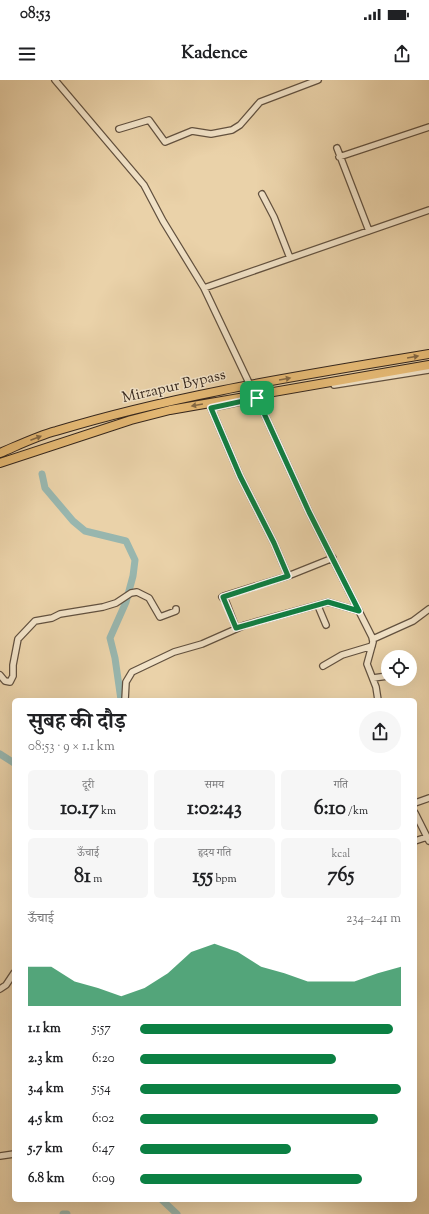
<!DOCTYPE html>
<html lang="hi">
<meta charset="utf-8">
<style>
:root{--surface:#fff;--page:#f6f6f6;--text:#202124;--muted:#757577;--accent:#0b8043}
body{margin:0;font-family:"Sorts Mill Goudy","Noto Serif Devanagari",serif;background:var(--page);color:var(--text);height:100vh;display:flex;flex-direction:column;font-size:15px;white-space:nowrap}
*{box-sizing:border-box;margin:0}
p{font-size:13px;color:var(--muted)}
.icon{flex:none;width:22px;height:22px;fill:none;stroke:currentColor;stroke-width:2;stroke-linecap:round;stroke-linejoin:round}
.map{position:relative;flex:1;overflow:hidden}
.drawer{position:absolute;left:12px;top:618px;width:405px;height:504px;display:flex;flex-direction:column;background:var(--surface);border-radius:6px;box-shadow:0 4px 16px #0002}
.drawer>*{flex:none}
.controls{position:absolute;left:381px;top:570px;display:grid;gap:8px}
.controls a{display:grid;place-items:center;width:36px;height:36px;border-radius:50%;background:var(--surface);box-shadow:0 4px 16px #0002;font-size:20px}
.pin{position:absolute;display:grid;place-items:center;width:34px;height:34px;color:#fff;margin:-17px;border-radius:8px;box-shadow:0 2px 6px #0006}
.round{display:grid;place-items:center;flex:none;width:42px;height:42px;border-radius:21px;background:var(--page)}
.overview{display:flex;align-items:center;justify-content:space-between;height:68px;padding:0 16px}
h1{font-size:22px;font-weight:700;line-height:30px}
.metrics{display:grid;grid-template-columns:repeat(3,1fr);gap:6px;height:68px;padding:4px 16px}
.metrics div{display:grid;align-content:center;border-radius:6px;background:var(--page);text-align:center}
.metrics b{font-size:20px;font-weight:700}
.metrics small{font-size:11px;font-weight:400}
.metrics p{font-size:11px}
.chart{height:112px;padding:8px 16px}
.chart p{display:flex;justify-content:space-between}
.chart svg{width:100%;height:72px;margin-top:4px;fill:var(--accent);opacity:.7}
ul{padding:0 16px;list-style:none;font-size:13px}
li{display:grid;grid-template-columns:64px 48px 1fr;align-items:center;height:30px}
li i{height:10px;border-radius:5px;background:var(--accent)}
.status{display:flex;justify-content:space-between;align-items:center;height:28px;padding:0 20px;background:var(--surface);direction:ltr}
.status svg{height:11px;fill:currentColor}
header{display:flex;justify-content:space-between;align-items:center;height:52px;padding:0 16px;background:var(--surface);font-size:18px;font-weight:700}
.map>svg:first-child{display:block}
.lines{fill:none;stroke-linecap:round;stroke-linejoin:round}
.river{stroke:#98b6ae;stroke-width:7}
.minor-casing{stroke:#62513f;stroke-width:8}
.highway-casing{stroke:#35261c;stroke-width:10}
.minor{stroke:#f1e2c7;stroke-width:5.5}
.highway{stroke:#e5b974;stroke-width:8}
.oneway{fill:#846844}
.route-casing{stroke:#fff;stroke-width:8}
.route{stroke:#0b8043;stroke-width:5}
.labels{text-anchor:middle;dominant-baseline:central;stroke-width:3;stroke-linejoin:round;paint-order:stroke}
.street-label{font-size:15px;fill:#35261c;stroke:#f1e2c7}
</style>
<div class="status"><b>08:53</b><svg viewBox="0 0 49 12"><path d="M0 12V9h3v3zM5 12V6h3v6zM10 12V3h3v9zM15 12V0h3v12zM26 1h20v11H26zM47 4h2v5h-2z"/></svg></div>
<header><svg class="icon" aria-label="menu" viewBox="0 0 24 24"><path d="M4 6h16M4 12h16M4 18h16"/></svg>Kadence<svg class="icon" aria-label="share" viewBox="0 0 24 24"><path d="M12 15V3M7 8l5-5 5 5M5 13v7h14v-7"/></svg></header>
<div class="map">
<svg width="429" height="1134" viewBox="0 0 429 1134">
<rect width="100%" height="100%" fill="#ead2a9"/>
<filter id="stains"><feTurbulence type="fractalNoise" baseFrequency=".005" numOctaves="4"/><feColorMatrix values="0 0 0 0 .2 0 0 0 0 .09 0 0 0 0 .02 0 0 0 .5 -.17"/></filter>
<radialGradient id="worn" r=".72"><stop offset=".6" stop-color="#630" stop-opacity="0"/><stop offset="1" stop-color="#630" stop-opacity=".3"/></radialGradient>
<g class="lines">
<path class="river" d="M42,394L45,408L73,441L85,451L126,461L135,480L133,496L126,522L110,558L115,578L121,620
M0,674L14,683
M162,1120L177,1134
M63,1134H67"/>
<g class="minor-casing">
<path id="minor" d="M55,0L144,105L163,141L204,208L250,305
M119,49L149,40L165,62L192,51L211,54L232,50L240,45L260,22L318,0
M337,68L369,151
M339,77L429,47
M262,114L274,137L290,178
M204,208L429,130
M334,305L429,290
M257,318L309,432L372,557L373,562L367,584L376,607L378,620
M245,321L211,328L240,396L274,463L288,496
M318,526L326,545
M236,548L226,522L222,517L224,516L288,496L333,478
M373,559L413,541L429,529
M323,586L342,575L372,566
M0,595L5,601L10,602L13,596V585L18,559L35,541L52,538L60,534L103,527L116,523L131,513L137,512L149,518L160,537L176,531V529
M373,598L388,596
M125,620L126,602L132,592L174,572L202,564L245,545L328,522L359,531
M415,723L429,718
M415,733L429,761
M415,761L427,757
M0,909L6,905L14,893
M0,1076L14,1074"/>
</g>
<g class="highway-casing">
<path id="highway" d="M0,373C19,365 37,356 56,351C178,314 304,295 429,274
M0,383L131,340L170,330L429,285"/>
</g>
<use href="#minor" class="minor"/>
<use href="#highway" class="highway"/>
</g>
<defs><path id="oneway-solid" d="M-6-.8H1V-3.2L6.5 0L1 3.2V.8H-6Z"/></defs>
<g class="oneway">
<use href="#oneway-solid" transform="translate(413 277) rotate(-10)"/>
<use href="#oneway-solid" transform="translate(285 299) rotate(-10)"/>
<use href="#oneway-solid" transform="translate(197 325) rotate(170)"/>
<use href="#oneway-solid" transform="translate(36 358) rotate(-21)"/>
</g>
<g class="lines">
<g class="route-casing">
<path id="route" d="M257,318L309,432L359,531L328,522L236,548L223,517L288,496L274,463L240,396L211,328Z"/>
</g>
<use href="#route" class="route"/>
</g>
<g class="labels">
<g class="street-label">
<text transform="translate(174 307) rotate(-13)">Mirzapur Bypass</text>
</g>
</g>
<rect width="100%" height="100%" filter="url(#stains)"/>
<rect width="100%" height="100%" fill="url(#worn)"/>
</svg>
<div class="controls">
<a><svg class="icon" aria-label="locate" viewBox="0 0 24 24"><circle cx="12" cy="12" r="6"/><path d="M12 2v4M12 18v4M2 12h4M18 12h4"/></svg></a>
</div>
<div class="pin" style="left:257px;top:318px;background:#1e9e55"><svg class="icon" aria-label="arrive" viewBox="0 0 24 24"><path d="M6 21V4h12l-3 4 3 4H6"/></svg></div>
<section class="drawer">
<div class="overview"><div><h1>सुबह की दौड़</h1><p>08:53 · 9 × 1.1 km</p></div><a class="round"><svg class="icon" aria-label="share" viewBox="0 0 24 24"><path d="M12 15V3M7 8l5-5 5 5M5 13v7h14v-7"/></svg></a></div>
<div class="metrics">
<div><p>दूरी</p><b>10.17<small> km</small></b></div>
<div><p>समय</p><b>1:02:43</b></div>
<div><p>गति</p><b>6:10<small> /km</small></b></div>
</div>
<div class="metrics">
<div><p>ऊँचाई</p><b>81<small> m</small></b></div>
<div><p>हृदय गति</p><b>155<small> bpm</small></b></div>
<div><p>kcal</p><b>765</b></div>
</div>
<div class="chart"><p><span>ऊँचाई</span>234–241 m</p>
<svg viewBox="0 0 160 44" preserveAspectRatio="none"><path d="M0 44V20L10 20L20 29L30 33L40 38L50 33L60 24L70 11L80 6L90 11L100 20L110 24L120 29L130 29L140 29L150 24L160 20V44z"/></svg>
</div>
<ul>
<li><b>1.1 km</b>5:57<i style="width:97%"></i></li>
<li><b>2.3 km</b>6:20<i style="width:75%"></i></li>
<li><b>3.4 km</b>5:54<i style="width:100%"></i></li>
<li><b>4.5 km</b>6:02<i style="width:91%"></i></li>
<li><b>5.7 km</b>6:47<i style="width:58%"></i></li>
<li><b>6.8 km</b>6:09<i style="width:85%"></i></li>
</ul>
</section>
</div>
